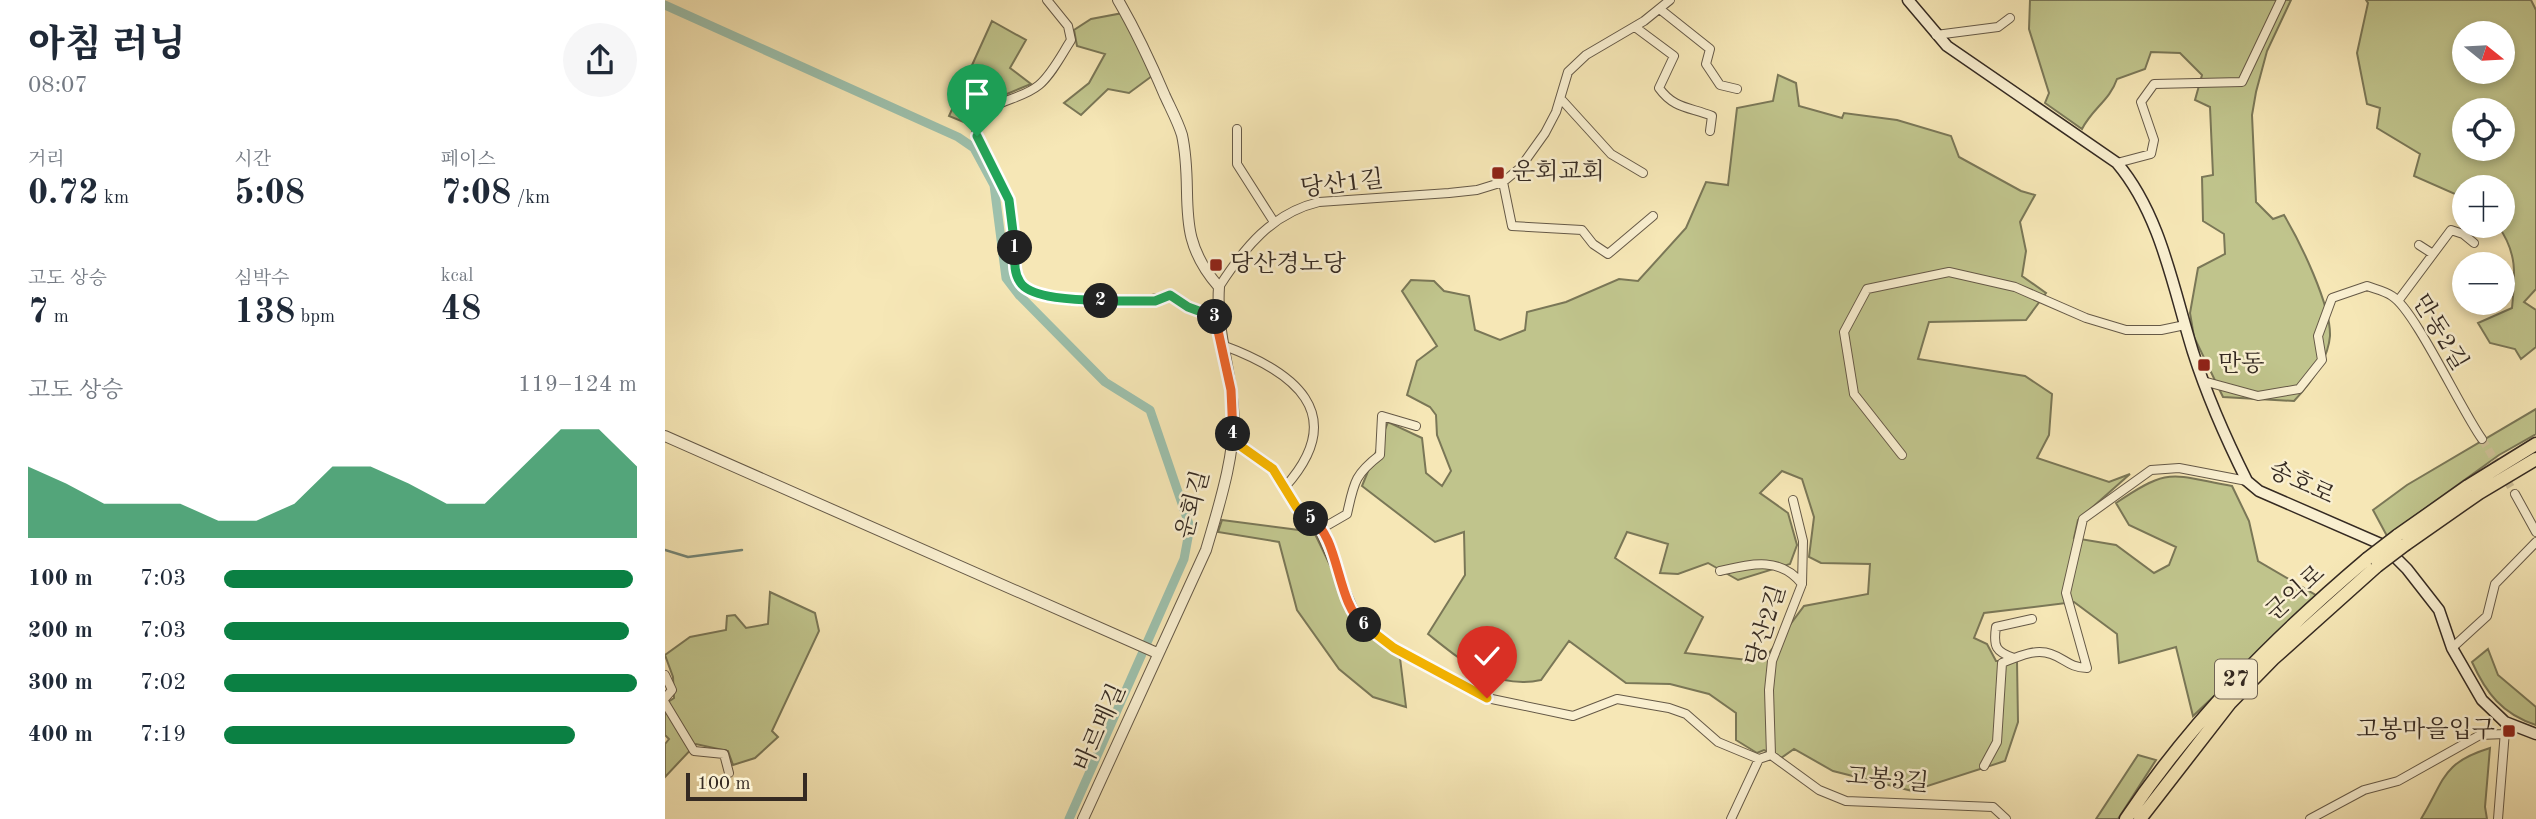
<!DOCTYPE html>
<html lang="ko">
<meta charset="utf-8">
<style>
:root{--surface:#fff;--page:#f6f6f7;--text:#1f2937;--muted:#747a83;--accent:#0b8043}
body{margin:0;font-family:"Old Standard TT","Noto Serif KR",serif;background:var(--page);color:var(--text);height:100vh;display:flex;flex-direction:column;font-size:26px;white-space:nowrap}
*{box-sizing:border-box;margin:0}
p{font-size:23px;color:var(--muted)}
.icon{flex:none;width:38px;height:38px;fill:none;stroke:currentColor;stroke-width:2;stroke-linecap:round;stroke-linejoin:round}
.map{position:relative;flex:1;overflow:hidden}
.drawer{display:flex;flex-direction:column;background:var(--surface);width:665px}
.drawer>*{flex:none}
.needle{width:46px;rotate:108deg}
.buttons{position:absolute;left:1787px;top:21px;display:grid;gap:14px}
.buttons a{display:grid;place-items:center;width:63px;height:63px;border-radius:50%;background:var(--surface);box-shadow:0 4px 10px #0003;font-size:35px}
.scale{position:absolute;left:21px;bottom:18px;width:121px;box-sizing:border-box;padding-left:7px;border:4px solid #352a22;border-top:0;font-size:19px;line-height:24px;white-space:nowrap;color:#352a22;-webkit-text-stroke:5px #f9efd0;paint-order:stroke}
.pin{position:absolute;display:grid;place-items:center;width:60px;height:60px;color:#fff;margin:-72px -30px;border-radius:50% 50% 50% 0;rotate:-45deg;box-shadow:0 0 7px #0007}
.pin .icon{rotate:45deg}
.km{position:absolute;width:35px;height:35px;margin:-18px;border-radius:50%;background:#222;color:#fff;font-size:19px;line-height:35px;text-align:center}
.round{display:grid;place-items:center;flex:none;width:74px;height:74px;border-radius:37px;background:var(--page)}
.headline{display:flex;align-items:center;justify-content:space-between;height:119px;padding:0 28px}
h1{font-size:38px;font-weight:800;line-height:52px}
.figures{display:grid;grid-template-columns:repeat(3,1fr);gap:10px;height:119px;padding:7px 28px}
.figures div{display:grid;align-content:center}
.figures b{font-size:35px;font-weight:800}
.figures small{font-size:19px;font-weight:400}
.figures p{font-size:19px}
.chart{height:196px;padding:14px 28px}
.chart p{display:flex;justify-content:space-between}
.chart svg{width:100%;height:126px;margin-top:7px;fill:var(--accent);opacity:.7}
ul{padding:0 28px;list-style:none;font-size:23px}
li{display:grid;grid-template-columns:112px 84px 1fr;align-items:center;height:52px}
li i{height:18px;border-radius:9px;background:var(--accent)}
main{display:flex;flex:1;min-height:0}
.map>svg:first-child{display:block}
.green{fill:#c0c48c;stroke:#7a7757;stroke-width:2;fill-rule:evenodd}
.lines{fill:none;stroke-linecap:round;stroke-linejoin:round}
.stream{stroke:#738475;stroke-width:2.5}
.canal{stroke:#9dc0ac;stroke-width:9}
.minor-tunnel{stroke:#cfc198;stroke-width:8;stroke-dasharray:8 4;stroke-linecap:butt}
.minor-casing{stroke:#655947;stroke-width:10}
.tertiary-casing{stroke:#655947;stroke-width:12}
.secondary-casing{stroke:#352a22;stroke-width:13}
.trunk-casing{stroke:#352a22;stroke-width:15}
.minor{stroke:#f9efd0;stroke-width:8}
.tertiary{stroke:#f9efd0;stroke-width:10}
.secondary{stroke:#f9efd0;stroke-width:10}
.trunk{stroke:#f6e7b6;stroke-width:12}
.trunk-bridge-casing{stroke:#352a22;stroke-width:15;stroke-linecap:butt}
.trunk-bridge{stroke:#f6e7b6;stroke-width:12}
.split-1-casing{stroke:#fff;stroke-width:14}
.split-2-casing{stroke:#fff;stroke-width:14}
.split-3-casing{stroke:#fff;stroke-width:14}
.split-4-casing{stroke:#fff;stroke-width:14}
.split-5-casing{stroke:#fff;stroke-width:14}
.split-6-casing{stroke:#fff;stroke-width:14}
.split-7-casing{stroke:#fff;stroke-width:14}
.split-1{stroke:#22a559;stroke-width:9}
.split-2{stroke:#22a559;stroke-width:9}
.split-3{stroke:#22a559;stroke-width:9}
.split-4{stroke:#f0652b;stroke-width:9}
.split-5{stroke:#f5b400;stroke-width:9}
.split-6{stroke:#f0652b;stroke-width:9}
.split-7{stroke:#f5b400;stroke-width:9}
.poi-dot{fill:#8f2418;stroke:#f9efd0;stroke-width:2.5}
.labels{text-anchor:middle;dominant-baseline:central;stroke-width:5;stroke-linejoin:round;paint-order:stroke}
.shield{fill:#f9efd0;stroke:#706556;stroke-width:2}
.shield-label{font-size:23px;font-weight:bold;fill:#352a22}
.poi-label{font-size:24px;fill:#352a22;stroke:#f9efd0;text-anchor:start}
.street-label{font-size:24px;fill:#352a22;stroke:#f9efd0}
</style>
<main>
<section class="drawer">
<div class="headline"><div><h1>아침 러닝</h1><p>08:07</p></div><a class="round"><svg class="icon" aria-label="share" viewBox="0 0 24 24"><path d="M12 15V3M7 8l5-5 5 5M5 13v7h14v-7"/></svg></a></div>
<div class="figures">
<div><p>거리</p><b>0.72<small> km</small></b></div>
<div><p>시간</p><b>5:08</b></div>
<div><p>페이스</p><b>7:08<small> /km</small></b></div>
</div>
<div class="figures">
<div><p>고도 상승</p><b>7<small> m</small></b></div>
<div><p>심박수</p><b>138<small> bpm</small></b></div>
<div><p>kcal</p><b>48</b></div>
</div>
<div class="chart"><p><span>고도 상승</span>119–124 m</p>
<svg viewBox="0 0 160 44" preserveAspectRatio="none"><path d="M0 44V19L10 25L20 32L30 32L40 32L50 38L60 38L70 32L80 19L90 19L100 25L110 32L120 32L130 19L140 6L150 6L160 19V44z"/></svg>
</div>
<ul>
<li><b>100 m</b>7:03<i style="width:99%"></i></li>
<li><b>200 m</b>7:03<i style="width:98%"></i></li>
<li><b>300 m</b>7:02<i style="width:100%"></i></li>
<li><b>400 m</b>7:19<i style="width:85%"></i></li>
</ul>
</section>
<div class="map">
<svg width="1871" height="819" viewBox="0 0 1871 819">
<rect width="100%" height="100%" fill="#f6e7b6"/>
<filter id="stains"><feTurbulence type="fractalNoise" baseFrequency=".00286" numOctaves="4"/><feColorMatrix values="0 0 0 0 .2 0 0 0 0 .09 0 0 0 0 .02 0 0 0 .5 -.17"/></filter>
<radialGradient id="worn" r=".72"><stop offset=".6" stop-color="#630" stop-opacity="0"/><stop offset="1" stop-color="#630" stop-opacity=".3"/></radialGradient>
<path class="green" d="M1365,0H1626L1602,51L1591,92L1587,115L1591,202L1608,219L1619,215C1635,242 1666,305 1665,336C1663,361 1645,384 1629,401L1558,397L1529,337L1525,313L1533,268L1560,254L1559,234L1538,221L1537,177L1548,175L1545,107L1530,100L1537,75L1515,53L1486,52L1480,69L1452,79C1445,100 1427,109 1417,129L1380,103L1384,93L1364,29Z
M1701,0H1866L1871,10V289L1859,302L1871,310V347L1856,359L1850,349L1825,343L1813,323L1847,308C1850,276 1853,253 1833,226H1838V187H1799V198L1749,176L1755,154L1712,128L1715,108L1702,104L1692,53L1703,3ZM1799,33H1838V72H1799ZM1799,110H1838V149H1799Z
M458,13L487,76L464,93L443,89L416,115L399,103L424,83L440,54L412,46L409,30L426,19Z
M327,21L361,40L345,68L366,84L320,103L306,125L284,116Z
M1113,75L1131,83L1134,106L1177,118L1179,113L1232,120L1286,136L1294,157L1356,191L1370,195L1355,222L1361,251L1357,276L1381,293L1361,320L1264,322L1253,359L1360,376L1387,394L1384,435L1372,458L1444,482L1465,474L1413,520L1409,538L1451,545L1489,573L1504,565L1511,547L1464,525L1451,503C1505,466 1506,475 1567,486L1584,521L1593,561L1654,597L1528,716L1511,647L1454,663L1452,634L1409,602L1319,613L1309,638L1322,644L1331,661H1352L1353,722L1340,761L1247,791L1168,771L1129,749L1116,758L1099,750L1092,753L1071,740V713L1044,694L1005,684L961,683L904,641L876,680C830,690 797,661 763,634L800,575L799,532L770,542L697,486L723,422L757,438L761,473L777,486L786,471L772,435L771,415L765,407L742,395L752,361L772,346L737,291L746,280L769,281L779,291L804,296L810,330L835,340L860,330L862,312L901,302L954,279L973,281L1021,228L1041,182L1063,185L1072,108L1108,101ZM1117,471L1137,479L1149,517L1144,557L1156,563L1205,564L1203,594L1139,606L1101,657L1083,660L1020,653L1038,617L950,558L962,532L1003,544L995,573L1013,574L1043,563L1073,580L1125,564L1132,545L1123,513L1095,493Z
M1871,409V434L1834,455L1722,536L1708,510L1742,485Z
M557,520L649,532L696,629L735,658L741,707L708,697L674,669L632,610L614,542L553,532Z
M105,592L150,613L154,631L107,731L113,737L90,758L68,765L63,751L31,744L0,777V744L4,739L0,735V704L9,698L8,677L0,655L25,637L61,630L62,616L70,615L81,628L103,624Z
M1823,649L1833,675L1871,707V725C1837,714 1821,693 1807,662Z
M1825,748L1820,807L1822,819H1756C1780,780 1776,763 1825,748Z
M1473,755L1491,760L1453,819H1431Z"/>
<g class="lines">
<path class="stream" d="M0,550L23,557L77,550"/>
<path class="canal" d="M0,5L293,137L309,148L329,185L341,278L354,295L440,382L485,410L525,527L519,559L404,819"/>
<path class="minor-tunnel" d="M1817,439L1850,494"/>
<g class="minor-casing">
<path id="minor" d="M382,0L403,26L406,40C397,54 387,74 374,85C351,104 319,97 311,132C315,156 336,175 343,199C349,219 346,271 355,283C373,307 480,305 505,295L523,307L552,318
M996,10L1045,49L1041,64L1055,85L1072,89
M970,27L1009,56L994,88C1009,109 1025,107 1047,116L1045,131
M1271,35L1333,27L1345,18
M896,99L946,154L978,173
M572,129V164L609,222
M1452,163L1486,154L1489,140L1476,102L1489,84L1577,82L1616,0
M838,182L847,226L917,230L928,244L943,254L988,216
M1754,245L1768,254
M554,287C579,248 607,213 654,202L784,193L812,190L838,182L855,168L880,133L891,112L903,72L921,55L979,21L1005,0
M1733,301L1786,230L1798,234L1809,243
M557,345C628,371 686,413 620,487
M1538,381L1593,396L1634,389L1657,360L1653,336L1667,298L1702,286C1710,289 1720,291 1727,296C1750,310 1796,410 1817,439
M567,440L608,469L632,508L651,522L694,622L729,647L822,698L908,716L952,699L1004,708L1021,714L1053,742L1094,759L1106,755
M1237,455L1189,394L1179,332L1202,289L1284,272L1350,287L1421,318L1461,330H1496L1520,325
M1850,494L1871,532
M1128,500L1138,541L1137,584
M656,529L682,514C689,483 689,475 715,455L717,416L751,426
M1055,571C1086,564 1115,556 1137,584L1107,661L1104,690L1106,755
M1787,648L1822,616L1830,584L1871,542
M1349,658C1331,652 1328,647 1331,627L1367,619
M0,675L7,690L0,698
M0,703L29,751L59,754L64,773
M1106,755L1154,790L1181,801L1328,807L1341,819
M1319,766L1332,742L1337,663C1352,657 1370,648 1386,654C1401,659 1403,667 1422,668L1401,593L1418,519L1486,470L1514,468L1582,481
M1066,819L1094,759
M1645,819L1699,790L1733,781L1815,735L1840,734
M1833,819L1840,731"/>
</g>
<g class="tertiary-casing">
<path id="tertiary" d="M0,436L492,653
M418,819L541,550C553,509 572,451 568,408C565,367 551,329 554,287C507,234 530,195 517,135C513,122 506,109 500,96C486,63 471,31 453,0"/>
</g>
<g class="secondary-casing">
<path id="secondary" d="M1243,0L1282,46L1452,163C1496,215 1508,288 1528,352C1542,396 1561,439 1582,481L1594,491L1718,545L1742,569L1774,610L1787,648L1817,700L1840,722L1871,734"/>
</g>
<g class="trunk-casing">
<path id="trunk" d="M1732,536L1803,486L1871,444
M1741,544L1814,493L1871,459
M1461,819C1528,719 1611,636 1702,559
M1475,819L1565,703L1608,659L1712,566"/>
</g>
<use href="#minor" class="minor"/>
<use href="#tertiary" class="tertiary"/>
<use href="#secondary" class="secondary"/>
<use href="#trunk" class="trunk"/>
<g class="trunk-bridge-casing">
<path id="trunk-bridge" d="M1702,559L1732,536
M1712,566L1741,544"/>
</g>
<use href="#trunk-bridge" class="trunk-bridge"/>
</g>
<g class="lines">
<g class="split-1-casing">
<path id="split-1" d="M312,136L344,200L350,248"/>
</g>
<g class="split-2-casing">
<path id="split-2" d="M350,248C350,259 348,272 355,282C366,300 416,299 436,301"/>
</g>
<g class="split-3-casing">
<path id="split-3" d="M436,301H490L505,295L523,307L550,317"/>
</g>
<g class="split-4-casing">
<path id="split-4" d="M550,317L566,390L568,434"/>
</g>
<g class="split-5-casing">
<path id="split-5" d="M568,434L567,440L608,469L632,508L646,519"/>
</g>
<g class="split-6-casing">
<path id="split-6" d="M646,519C675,537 671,603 699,625"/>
</g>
<g class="split-7-casing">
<path id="split-7" d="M699,625L729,648L822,698"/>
</g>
<use href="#split-1" class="split-1"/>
<use href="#split-2" class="split-2"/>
<use href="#split-3" class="split-3"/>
<use href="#split-4" class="split-4"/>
<use href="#split-5" class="split-5"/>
<use href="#split-6" class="split-6"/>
<use href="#split-7" class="split-7"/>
</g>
<g class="poi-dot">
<rect x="826" y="166" width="14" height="14" rx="3.5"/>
<rect x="544" y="258" width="14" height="14" rx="3.5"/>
<rect x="1532" y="358" width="14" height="14" rx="3.5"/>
<rect x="1837" y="724" width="14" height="14" rx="3.5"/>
</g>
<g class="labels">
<rect class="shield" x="1550" y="659.5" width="42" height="39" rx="5"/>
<g class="shield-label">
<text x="1571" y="679">27</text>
</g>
<g class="poi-label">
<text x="847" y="173">운회교회</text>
<text x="565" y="265">당산경노당</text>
<text x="1553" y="365">만동</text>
<text x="1830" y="731" text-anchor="end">고봉마을입구</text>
</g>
<g class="street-label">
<text transform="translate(677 185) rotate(-7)">당산1길</text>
<text transform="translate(1774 333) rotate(59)">만동2길</text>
<text transform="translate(1636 484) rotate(25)">송호로</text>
<text transform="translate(529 505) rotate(-75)">운회길</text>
<text transform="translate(1631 594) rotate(-42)">군익로</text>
<text transform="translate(1102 626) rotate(-73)">당산2길</text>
<text transform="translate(436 728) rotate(-66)">바르메길</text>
<text transform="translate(1222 781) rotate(5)">고봉3길</text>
</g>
</g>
<rect width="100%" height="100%" filter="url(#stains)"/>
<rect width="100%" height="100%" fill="url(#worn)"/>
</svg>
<div class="buttons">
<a><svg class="needle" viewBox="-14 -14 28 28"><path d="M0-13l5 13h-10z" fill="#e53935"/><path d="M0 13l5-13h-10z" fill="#747a83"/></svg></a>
<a><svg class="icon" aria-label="locate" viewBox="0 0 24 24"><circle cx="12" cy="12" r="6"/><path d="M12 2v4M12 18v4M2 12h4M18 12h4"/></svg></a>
<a>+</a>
<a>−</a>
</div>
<div class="scale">100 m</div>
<div class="pin" style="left:312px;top:136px;background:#1e9e55"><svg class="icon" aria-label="arrive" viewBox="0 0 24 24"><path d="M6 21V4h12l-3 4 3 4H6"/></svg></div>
<div class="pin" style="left:822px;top:698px;background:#d93025"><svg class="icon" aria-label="check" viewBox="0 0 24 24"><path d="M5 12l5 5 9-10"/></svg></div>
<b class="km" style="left:350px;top:248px">1</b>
<b class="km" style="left:436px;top:301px">2</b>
<b class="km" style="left:550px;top:317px">3</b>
<b class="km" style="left:568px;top:434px">4</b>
<b class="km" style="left:646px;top:519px">5</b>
<b class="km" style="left:699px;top:625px">6</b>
</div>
</main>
